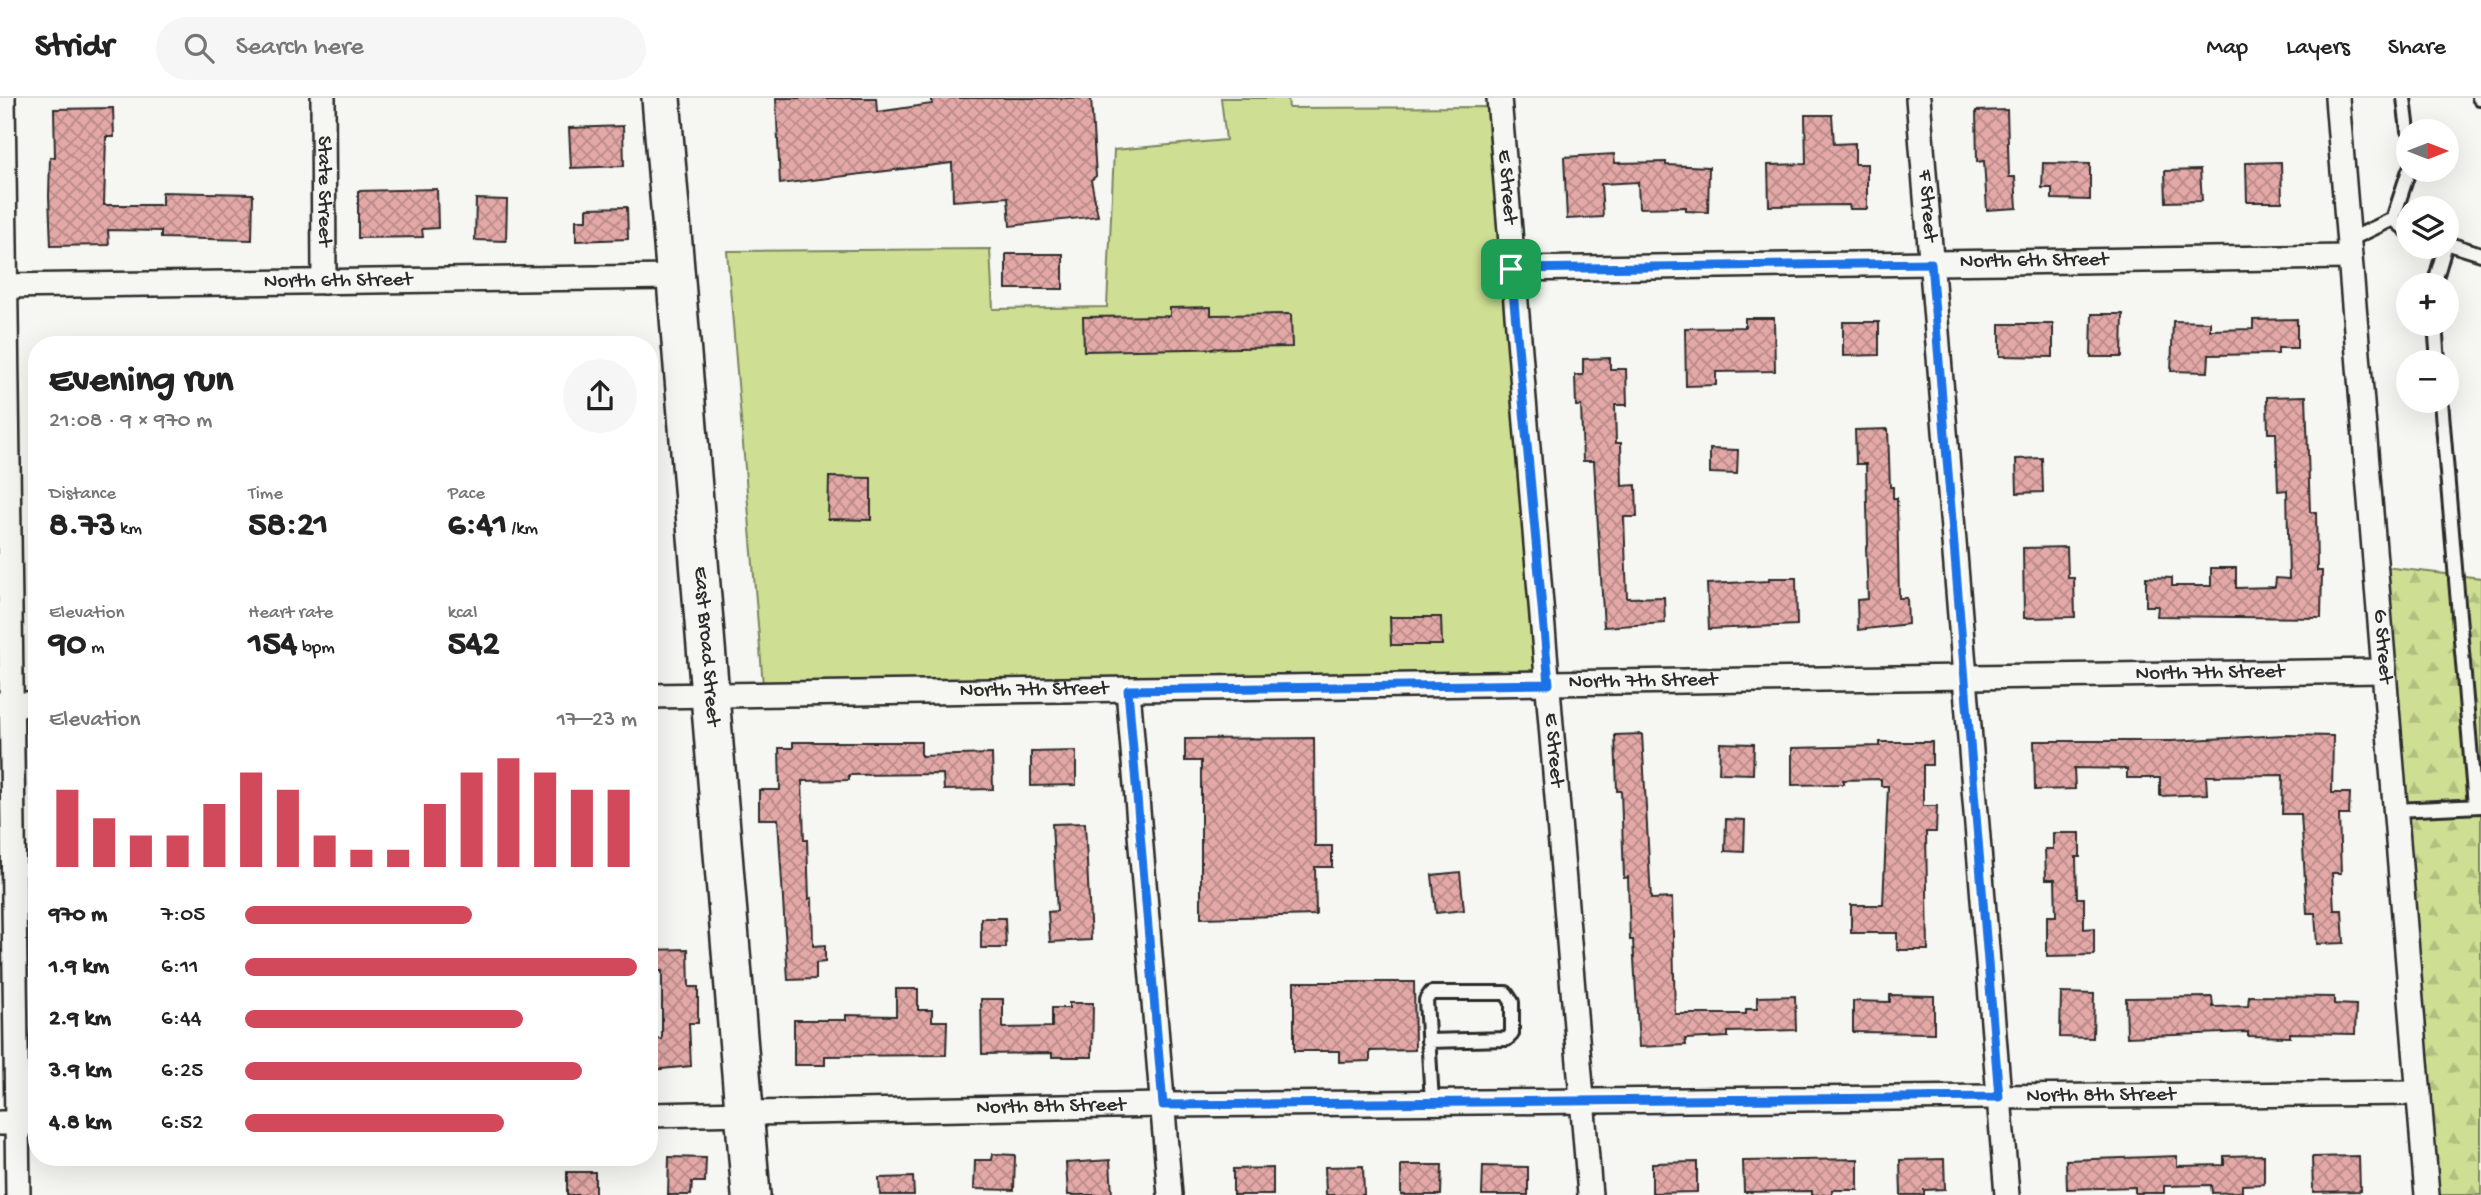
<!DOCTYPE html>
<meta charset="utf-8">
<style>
:root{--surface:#fff;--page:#f6f6f6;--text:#222;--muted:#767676;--line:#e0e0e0;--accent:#d1495b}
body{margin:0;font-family:"Gochi Hand",sans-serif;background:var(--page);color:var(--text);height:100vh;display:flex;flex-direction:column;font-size:26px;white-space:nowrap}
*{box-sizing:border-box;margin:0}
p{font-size:23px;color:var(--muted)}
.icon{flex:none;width:38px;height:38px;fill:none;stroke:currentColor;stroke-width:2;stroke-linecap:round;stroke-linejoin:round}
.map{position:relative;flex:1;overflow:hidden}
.sheet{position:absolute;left:28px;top:238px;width:630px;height:830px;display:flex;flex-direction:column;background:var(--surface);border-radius:28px;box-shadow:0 7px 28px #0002}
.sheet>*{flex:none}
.needle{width:46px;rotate:90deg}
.fabs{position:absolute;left:2396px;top:21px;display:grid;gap:14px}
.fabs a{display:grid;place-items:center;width:63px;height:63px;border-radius:50%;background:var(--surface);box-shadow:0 7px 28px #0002;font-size:35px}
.pin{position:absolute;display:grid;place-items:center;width:60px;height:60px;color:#fff;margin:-30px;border-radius:14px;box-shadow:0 4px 10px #0006}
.round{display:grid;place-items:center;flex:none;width:74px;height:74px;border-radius:37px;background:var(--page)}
.head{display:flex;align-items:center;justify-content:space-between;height:119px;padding:0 21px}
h1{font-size:38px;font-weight:800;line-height:52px}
.stats{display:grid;grid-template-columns:repeat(3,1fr);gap:10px;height:119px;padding:7px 21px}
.stats div{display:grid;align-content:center}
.stats b{font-size:35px;font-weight:800}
.stats small{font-size:19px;font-weight:400}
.stats p{font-size:19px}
.chart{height:196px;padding:14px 21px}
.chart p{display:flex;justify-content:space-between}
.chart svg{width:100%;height:126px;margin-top:7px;stroke:var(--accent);stroke-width:6}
ul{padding:0 21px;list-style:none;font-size:23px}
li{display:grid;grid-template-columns:112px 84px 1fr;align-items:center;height:52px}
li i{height:18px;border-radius:9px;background:var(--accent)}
header{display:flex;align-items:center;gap:42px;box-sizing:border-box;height:98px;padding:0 35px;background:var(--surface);border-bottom:2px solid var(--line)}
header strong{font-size:33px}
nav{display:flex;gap:38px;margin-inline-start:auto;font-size:24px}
.search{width:490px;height:63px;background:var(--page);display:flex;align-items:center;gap:18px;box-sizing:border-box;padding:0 24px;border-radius:38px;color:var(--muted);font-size:26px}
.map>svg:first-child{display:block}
.green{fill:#cedf93;stroke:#7c855f;stroke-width:2}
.forest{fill:url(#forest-firs);stroke:#7c855f;stroke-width:2}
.building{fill:url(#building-cross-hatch);stroke:#2b2b2b;stroke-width:2}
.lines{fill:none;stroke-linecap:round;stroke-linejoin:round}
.service-casing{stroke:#2b2b2b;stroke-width:18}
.minor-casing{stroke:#2b2b2b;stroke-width:28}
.primary-casing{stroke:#2b2b2b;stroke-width:42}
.service{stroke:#f6f6f2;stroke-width:12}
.minor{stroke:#f6f6f2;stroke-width:23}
.primary{stroke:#f6f6f2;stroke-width:37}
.route-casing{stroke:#fff;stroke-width:14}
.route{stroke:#1a73e8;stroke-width:9}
.labels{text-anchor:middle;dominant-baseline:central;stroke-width:5;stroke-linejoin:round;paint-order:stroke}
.street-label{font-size:21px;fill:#2b2b2b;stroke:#f6f6f2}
</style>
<header>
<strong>Stridr</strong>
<div class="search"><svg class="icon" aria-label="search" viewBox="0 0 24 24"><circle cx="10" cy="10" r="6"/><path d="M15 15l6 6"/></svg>Search here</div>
<nav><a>Map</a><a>Layers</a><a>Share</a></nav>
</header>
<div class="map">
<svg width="2481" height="1097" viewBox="0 0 2481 1097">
<defs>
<pattern id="forest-firs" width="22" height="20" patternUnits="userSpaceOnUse" patternTransform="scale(1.75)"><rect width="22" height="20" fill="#cedf93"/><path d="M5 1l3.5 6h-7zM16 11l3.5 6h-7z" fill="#b1c07f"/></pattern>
<pattern id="building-cross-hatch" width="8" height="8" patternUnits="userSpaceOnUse" patternTransform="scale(1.75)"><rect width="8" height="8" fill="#e4a9a7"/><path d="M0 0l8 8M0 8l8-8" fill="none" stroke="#b98a88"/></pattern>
</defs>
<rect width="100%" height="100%" fill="#f6f6f2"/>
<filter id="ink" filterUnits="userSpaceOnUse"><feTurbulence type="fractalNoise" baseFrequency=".0143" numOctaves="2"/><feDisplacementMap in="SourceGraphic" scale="14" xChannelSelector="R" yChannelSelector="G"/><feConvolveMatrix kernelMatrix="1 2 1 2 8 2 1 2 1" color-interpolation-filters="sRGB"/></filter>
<g filter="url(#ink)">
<path class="green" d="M1221,0H1288L1289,10L1491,9L1543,585L764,599L727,153L990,151L993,211L1107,209L1114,52L1226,42Z"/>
<path class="forest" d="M2375,468L2481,480V1097H2426Z"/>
<path class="building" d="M776,0H876L877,14L932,6V0H1091L1096,78L1091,82L1098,118L1010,128L1008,99L953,103L952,65L780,86Z
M113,10L114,39H106L104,107H162V94L253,96L252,142L161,140V133L108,132L109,147L51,148L49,98L50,59L55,60L54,11Z
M2007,12L2009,79H2015L2017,110L1987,112L1984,63L1977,64L1976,13Z
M1805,17H1832L1834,46L1855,45V66H1867V111H1850L1849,107L1769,108L1768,67L1806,66Z
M623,28L624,68L571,70L569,30Z
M1614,56L1615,65L1666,64V67L1709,69L1708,114L1686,113V109L1639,110L1638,84L1601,86L1603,119L1567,121L1564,59Z
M2281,64L2282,104H2247L2246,65Z
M2043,65L2090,66V102L2052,101V90H2042Z
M2200,72L2202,103L2166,104L2165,73Z
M437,91L438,130L422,131L423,139L358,140V93Z
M476,101L507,102L506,143L475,142Z
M627,109L628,141L576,143V122H587V110Z
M1006,156H1063V191H1006Z
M1211,209V217L1291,216L1292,249L1084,253L1083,219L1170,218V210Z
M2092,216H2123L2122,259H2091Z
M1745,220H1774L1775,273L1716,274V287L1686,288L1685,230L1745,229Z
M2297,221V250H2278V256L2209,257L2208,274L2171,273L2173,223L2210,224V232L2253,231V222Z
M1843,224H1879V257L1843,258Z
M2000,226H2053V259L2000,258Z
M1610,260V271H1626L1627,307H1615L1616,345H1621L1622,388L1636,387L1637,419H1624L1627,500L1664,499L1665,525L1604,529L1594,363H1583L1581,308H1576L1575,277H1583V261Z
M2306,298L2310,414H2316L2317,473H2322L2321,520L2157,518L2158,508H2146V479L2172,480V488H2211V470H2236V490L2275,489L2276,480L2289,481L2287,392L2278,393L2276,335H2268L2267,299Z
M1888,331L1890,389H1893V400H1897L1899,500H1907L1908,526L1858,532L1857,502L1868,501L1866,449L1868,448L1866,366H1856L1855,332Z
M1710,351L1738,352L1737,376L1710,375Z
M2042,360L2043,394L2017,395L2016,361Z
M829,379L871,380V422L828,421Z
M2067,449L2068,480H2074L2075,519L2024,520L2023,450Z
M1769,480H1796L1797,527L1709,531L1707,486L1769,483Z
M1390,519H1441L1442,547H1391Z
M1642,636L1651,801L1672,800L1675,916H1746V911H1757V899L1795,898L1796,932L1728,934V939L1685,941L1686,947L1639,949L1633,842H1630L1628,779L1624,780L1621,693H1617L1615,637Z
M2284,637L2333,638L2332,695H2350L2349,717H2339L2341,775H2332L2334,812H2342L2344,845L2317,846L2315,815H2307L2301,716H2282L2283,677L2206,678L2207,696L2160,698V680H2127V671L2074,670L2075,691L2035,692L2034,643H2171Z
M1314,640L1315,748H1332V769H1315L1316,817L1201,820V663H1185V641Z
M793,644H921V658L992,656L993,691L944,692L943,676L849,677V682L802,683L804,742H807L809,801L812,800L813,848L825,847V864L816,865V881L788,882L778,721H759V692H780L779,650H793Z
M1880,644H1932V667H1923V708H1937L1936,734H1926L1928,852H1897V835H1851V807H1883L1888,688H1881V681L1843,682V686L1792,687V650L1880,648Z
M1720,645L1754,646L1753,676L1719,675Z
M1076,653V687L1031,688V654Z
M1726,721L1745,722L1744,754L1725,753Z
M1085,725L1091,842L1050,844L1048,814L1057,813L1052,726Z
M2053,735H2080V759H2076L2077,800H2084V831L2094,830V857L2047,858V818H2056L2055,781H2046L2045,751H2053Z
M1460,774L1464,812L1436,815L1432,777Z
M981,820H1005L1006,850H981Z
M688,851L689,889H698V925H689L691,968L652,972L650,942L662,941V873H651L650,852Z
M1294,884H1414L1415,952L1370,953V963L1339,964V953H1294Z
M896,891H918V912H932V923H947L946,957L825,958V967H794V922H846V917L896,918Z
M2061,895L2094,896L2093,940L2060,939Z
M1890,897L1934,898V935L1853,934V903L1890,904Z
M2249,898L2334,899V906L2356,907L2355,936L2290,935V939L2248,938V934L2127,939L2126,900L2212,899L2213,909L2248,908Z
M981,901H1003V930L1052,929V910H1069V905H1093L1092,959H1052V955L982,956Z
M993,1056L1015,1057L1014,1092L974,1091L975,1062H992Z
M2264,1057V1086L2242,1087V1094L2212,1095L2211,1087L2164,1088V1095H2135V1089L2067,1091L2066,1062L2177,1058V1068L2224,1067V1058Z
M2359,1058L2360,1093L2313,1094L2312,1059Z
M669,1059L706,1060L705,1084H692L691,1097H668Z
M1858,1061V1092H1832V1097H1812V1093L1744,1094L1743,1063Z
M1944,1061L1945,1091L1924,1092V1097H1901L1900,1062Z
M1110,1062L1112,1097H1068L1066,1065Z
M1697,1064V1094L1652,1095V1065Z
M1401,1067H1442L1441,1097H1401Z
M1363,1068L1364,1097H1326L1325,1069Z
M1483,1068L1528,1069V1097H1482Z
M1273,1070V1097H1233V1071Z
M567,1074H595V1097H567Z
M913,1079L914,1097H880L879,1080Z"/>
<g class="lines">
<g class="service-casing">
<path id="service" d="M2404,0L2408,33
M2479,0H2481
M2393,121L2408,133
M2347,143L2393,121L2409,72
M2446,145L2481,156
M2434,187L2445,149
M2435,226L2438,264
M2441,303L2475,708
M2395,712L2481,708
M1428,943L1507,941L1512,936V904L1506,895H1431L1426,902L1432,1004"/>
</g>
<g class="minor-casing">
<g id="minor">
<path d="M3,0L18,1097"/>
<path id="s1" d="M323,0L324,184"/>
<path id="s2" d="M1499,0L1590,1097"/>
<path id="s3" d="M1918,0L2007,1097"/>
<path id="s4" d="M2337,0L2427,1097"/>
<path id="s5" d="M1511,171L2349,159"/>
<path id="s6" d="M0,188L675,179"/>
<path d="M1128,592L1170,1097"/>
<path id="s7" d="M649,598L2383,573"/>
<path d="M0,606H37"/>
<path id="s8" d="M649,1017L1163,1007L2419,995"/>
<path d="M0,1025H37"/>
</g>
</g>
<g class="primary-casing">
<g id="primary">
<path id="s9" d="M661,0L751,1097"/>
</g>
</g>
<use href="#service" class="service"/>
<use href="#minor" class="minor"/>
<use href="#primary" class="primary"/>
</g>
</g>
<g class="lines" filter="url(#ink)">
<g class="route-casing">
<path id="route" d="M1931,165L1999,999L1163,1007L1128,592L1549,586L1511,171Z"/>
</g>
<use href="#route" class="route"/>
</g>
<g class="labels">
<g class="street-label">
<text stroke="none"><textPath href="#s2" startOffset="89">E Street</textPath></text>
<text stroke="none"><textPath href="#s1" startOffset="93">State Street</textPath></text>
<text stroke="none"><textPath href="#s3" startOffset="108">F Street</textPath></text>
<text stroke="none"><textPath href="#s5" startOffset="523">North 6th Street</textPath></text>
<text stroke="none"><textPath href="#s6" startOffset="338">North 6th Street</textPath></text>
<text stroke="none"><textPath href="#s9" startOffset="550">East Broad Street</textPath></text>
<text stroke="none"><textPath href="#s4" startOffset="550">G Street</textPath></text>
<text stroke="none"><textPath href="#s7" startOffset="1561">North 7th Street</textPath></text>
<text stroke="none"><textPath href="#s7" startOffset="994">North 7th Street</textPath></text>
<text stroke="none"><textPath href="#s7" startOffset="385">North 7th Street</textPath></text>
<text stroke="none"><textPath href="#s2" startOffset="654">E Street</textPath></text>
<text stroke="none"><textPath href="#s8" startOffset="1452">North 8th Street</textPath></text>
<text stroke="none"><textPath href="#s8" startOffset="402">North 8th Street</textPath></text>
</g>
</g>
</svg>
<div class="fabs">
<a><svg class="needle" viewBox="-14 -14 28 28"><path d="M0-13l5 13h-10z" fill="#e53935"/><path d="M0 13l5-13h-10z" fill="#767676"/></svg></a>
<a><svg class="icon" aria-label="layers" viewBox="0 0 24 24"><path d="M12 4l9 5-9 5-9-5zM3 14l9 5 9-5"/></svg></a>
<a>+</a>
<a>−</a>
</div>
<div class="pin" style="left:1511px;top:171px;background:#1e9e55"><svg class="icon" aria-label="arrive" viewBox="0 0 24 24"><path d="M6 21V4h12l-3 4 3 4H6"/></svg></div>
<section class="sheet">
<div class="head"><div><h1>Evening run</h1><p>21:08 · 9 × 970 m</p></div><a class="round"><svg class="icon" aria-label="share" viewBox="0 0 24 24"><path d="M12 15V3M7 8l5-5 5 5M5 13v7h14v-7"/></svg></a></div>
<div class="stats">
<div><p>Distance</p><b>8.73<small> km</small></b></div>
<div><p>Time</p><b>58:21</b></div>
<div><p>Pace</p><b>6:41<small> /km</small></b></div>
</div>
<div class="stats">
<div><p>Elevation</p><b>90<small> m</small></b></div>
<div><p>Heart rate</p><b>154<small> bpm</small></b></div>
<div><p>kcal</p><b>542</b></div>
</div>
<div class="chart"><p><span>Elevation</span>17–23 m</p>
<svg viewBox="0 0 160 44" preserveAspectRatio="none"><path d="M5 44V17M15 44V27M25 44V33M35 44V33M45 44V22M55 44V11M65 44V17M75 44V33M85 44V38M95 44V38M105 44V22M115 44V11M125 44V6M135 44V11M145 44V17M155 44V17"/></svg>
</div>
<ul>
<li><b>970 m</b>7:05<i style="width:58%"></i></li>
<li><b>1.9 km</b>6:11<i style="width:100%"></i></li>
<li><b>2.9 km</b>6:44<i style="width:71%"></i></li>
<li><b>3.9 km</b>6:25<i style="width:86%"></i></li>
<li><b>4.8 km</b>6:52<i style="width:66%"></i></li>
</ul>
</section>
</div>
